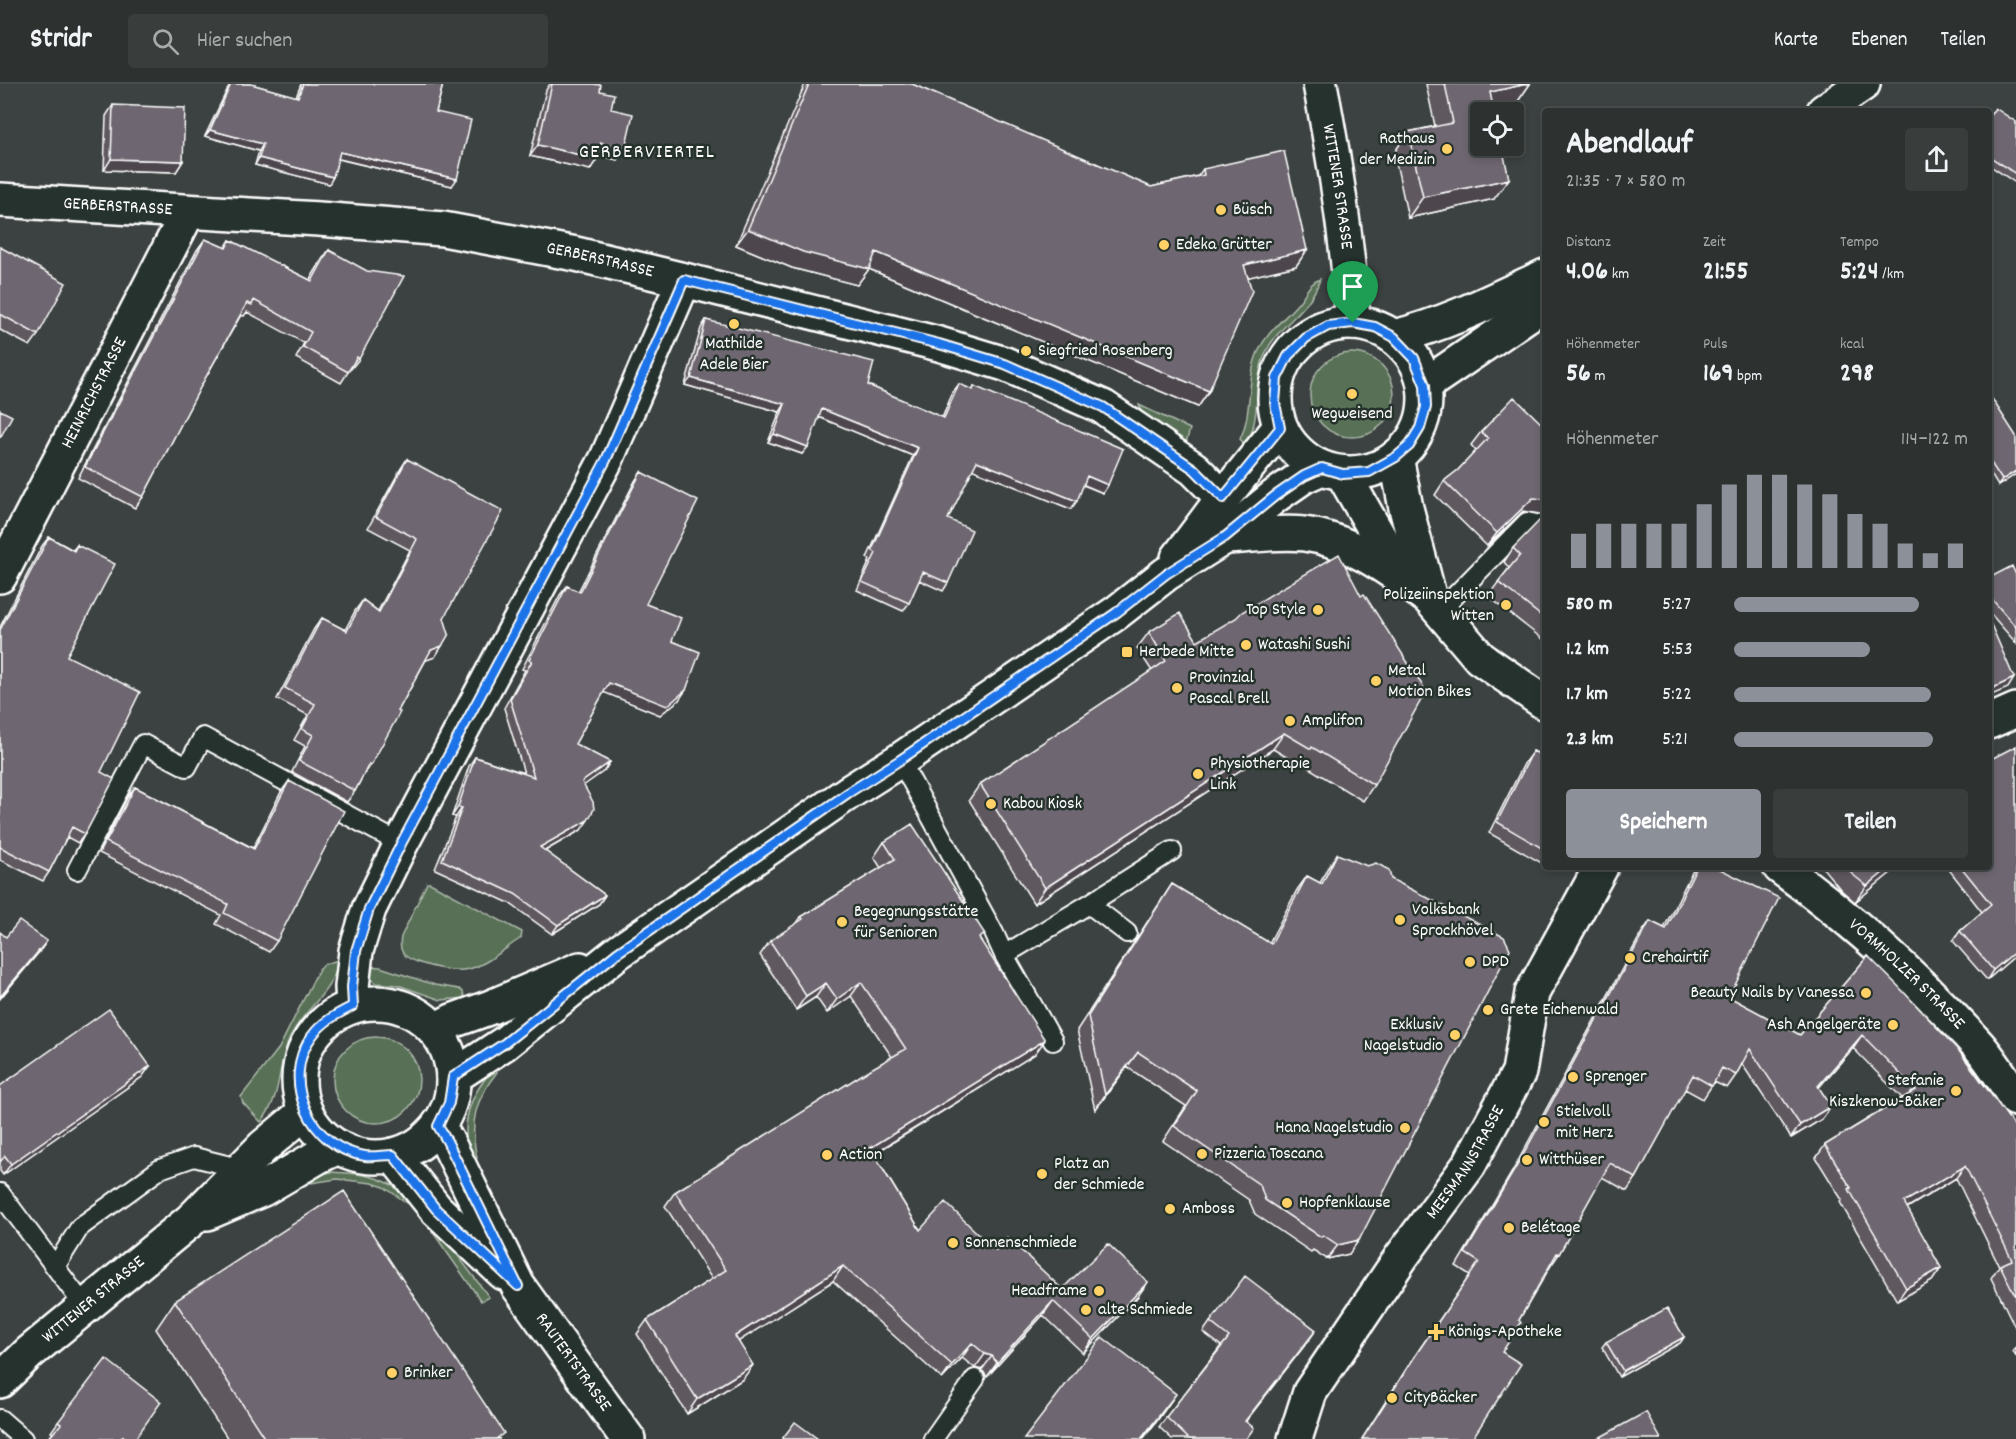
<!DOCTYPE html>
<html lang="de">
<meta charset="utf-8">
<style>
:root{--surface:#2d3231;--page:#393e3d;--text:#f1f3f6;--muted:#a7aaab;--line:#484d4d;--accent:#8c9099}
body{margin:0;font-family:Dekko,sans-serif;background:var(--page);color:var(--text);height:100vh;display:flex;flex-direction:column;font-size:22px;white-space:nowrap}
*{box-sizing:border-box;margin:0}
p{font-size:20px;color:var(--muted)}
.icon{flex:none;width:33px;height:33px;fill:none;stroke:currentColor;stroke-width:2;stroke-linecap:round;stroke-linejoin:round}
.map{position:relative;flex:1;overflow:hidden}
.drawer{position:absolute;left:1542px;top:24px;width:450px;height:762px;display:flex;flex-direction:column;background:var(--surface);border-radius:6px;box-shadow:0 3px 9px #0003,0 0 0 2px var(--line)}
.drawer>*{flex:none}
.tools{position:absolute;left:1470px;top:18px;display:grid;gap:12px}
.tools a{display:grid;place-items:center;width:54px;height:54px;border-radius:6px;background:var(--surface);box-shadow:0 3px 9px #0003,0 0 0 2px var(--line);font-size:30px}
.pin{position:absolute;display:grid;place-items:center;width:51px;height:51px;color:#fff;margin:-62px -26px;border-radius:50% 50% 50% 0;rotate:-45deg;box-shadow:0 0 6px #0007}
.pin .icon{rotate:45deg}
.round{display:grid;place-items:center;flex:none;width:63px;height:63px;border-radius:6px;background:var(--page)}
.headline{display:flex;align-items:center;justify-content:space-between;height:102px;padding:0 24px}
h1{font-size:33px;font-weight:700;line-height:45px}
.figures{display:grid;grid-template-columns:repeat(3,1fr);gap:9px;height:102px;padding:6px 24px}
.figures div{display:grid;align-content:center}
.figures b{font-size:26px;font-weight:700}
.figures small{font-size:16px;font-weight:400}
.figures p{font-size:16px}
.chart{height:168px;padding:12px 24px}
.chart p{display:flex;justify-content:space-between}
.chart svg{width:100%;height:108px;margin-top:6px;stroke:var(--accent);stroke-width:6}
.button{display:flex;gap:12px;margin-top:auto;padding:12px 24px}
.button a{flex:1;height:69px;border-radius:6px;background:var(--accent);color:#fff;font-size:24px;font-weight:700;line-height:69px;text-align:center}
.button a+a{background:var(--page);color:var(--text)}
ul{padding:0 24px;list-style:none;font-size:20px}
li{display:grid;grid-template-columns:96px 72px 1fr;align-items:center;height:45px}
li i{height:15px;border-radius:8px;background:var(--accent)}
header{display:flex;align-items:center;gap:36px;box-sizing:border-box;height:84px;padding:0 30px;background:var(--surface);border-bottom:2px solid var(--line)}
header strong{font-size:28px}
nav{display:flex;gap:33px;margin-inline-start:auto;font-size:21px}
.search{width:420px;height:54px;background:var(--page);display:flex;align-items:center;gap:15px;box-sizing:border-box;padding:0 21px;border-radius:6px;color:var(--muted);font-size:22px}
.map>svg:first-child{display:block}
.green{fill:#587157;stroke:#acb8ab;stroke-width:1.5}
.lines{fill:none;stroke-linecap:round;stroke-linejoin:round}
.lane-casing{stroke:#fff;stroke-width:22}
.street-casing{stroke:#fff;stroke-width:38}
.secondary-casing{stroke:#fff;stroke-width:38}
.lane{stroke:#26332d;stroke-width:18}
.street{stroke:#26332d;stroke-width:33}
.secondary{stroke:#26332d;stroke-width:33}
.wall{fill:#5f585f;stroke:#fff;stroke-width:1.5}
.shaded-wall{fill:#4d474e;stroke:#fff;stroke-width:1.5}
.building{fill:#6e666f;stroke:#fff;stroke-width:1.5}
.route-casing{stroke:#fff;stroke-width:12}
.route{stroke:#1a73e8;stroke-width:8}
.poi-dot{fill:#ffd166;stroke:#26332d;stroke-width:2}
.labels{text-anchor:middle;dominant-baseline:central;stroke-width:5;stroke-linejoin:round;paint-order:stroke}
.poi-label{font-size:18px;fill:#fff;stroke:#26332d;text-anchor:start}
.street-label{font-size:18px;fill:#fff;stroke:#26332d}
.neighbourhood-label{font-size:20px;letter-spacing:1.5px;fill:#fff;stroke:#26332d}
</style>
<header>
<strong>Stridr</strong>
<div class="search"><svg class="icon" aria-label="search" viewBox="0 0 24 24"><circle cx="10" cy="10" r="6"/><path d="M15 15l6 6"/></svg>Hier suchen</div>
<nav><a>Karte</a><a>Ebenen</a><a>Teilen</a></nav>
</header>
<div class="map">
<svg width="2016" height="1355" viewBox="0 0 2016 1355">
<rect width="100%" height="100%" fill="#3c4241"/>
<filter id="ink" filterUnits="userSpaceOnUse"><feTurbulence type="fractalNoise" baseFrequency=".0167" numOctaves="2"/><feDisplacementMap in="SourceGraphic" scale="12" xChannelSelector="R" yChannelSelector="G"/><feConvolveMatrix kernelMatrix="1 2 1 2 8 2 1 2 1" color-interpolation-filters="sRGB"/></filter>
<g filter="url(#ink)">
<path class="green" d="M1320,195C1310,228 1278,240 1265,270C1253,299 1262,333 1246,361L1240,355C1253,328 1246,296 1258,268C1267,247 1285,235 1299,218C1307,208 1308,200 1320,195Z
M1310 311a42 42 0 1 1 84 0a42 42 0 1 1-84 0Z
M1139,321L1190,345L1186,359L1144,335Z
M427,799H430L522,848L521,854C480,882 471,896 420,879C405,874 398,869 401,853Z
M338,876C334,908 305,924 291,951C276,980 284,1010 261,1038L243,1019L241,1013L279,964L319,885L325,880Z
M368,882L380,883L435,901L459,905L463,908L465,914L441,916L398,901L375,899L369,892Z
M333 996a43 43 0 1 1 86 0a43 43 0 1 1-86 0Z
M495,983L497,988C475,1016 469,1039 477,1074L472,1081C459,1042 467,1013 495,983Z
M330,1088C366,1089 386,1093 414,1116L407,1119L384,1103L372,1099L337,1095L311,1099L304,1096Z
M434,1140L489,1213L481,1217L432,1147Z"/>
<g class="lines">
<g class="lane-casing">
<path id="lane" d="M1439,528L1527,438L1545,442
M900,676L994,849L1004,871L1053,957
M77,786L143,660L187,683L203,653L401,760
M1089,820L1172,767
M1004,871L1089,820L1127,849
M0,1109L85,1223
M55,1183L80,1143L160,1085L194,1073L242,1085
M0,1335L23,1355
M933,1355L975,1295"/>
</g>
<g class="street-casing">
<g id="street">
<path id="s1" d="M1320,0C1335,80 1348,158 1353,239"/>
<path id="s2" d="M0,116L319,135L443,145L576,170L684,196L939,260L1005,280L1103,323L1194,385L1223,414"/>
<path id="s3" d="M0,492L188,128"/>
<path d="M1989,638L2016,626"/>
<path d="M353,922L352,903L356,867L369,825L401,760L606,376L684,196"/>
<path id="s4" d="M438,1042L447,1057L518,1202L628,1355"/>
<path d="M393,1071L436,1125L504,1189"/>
<path id="s5" d="M1295,1355L1310,1308L1402,1172L1469,1081L1519,988L1532,909L1601,783"/>
</g>
</g>
<g class="secondary-casing">
<g id="secondary">
<path d="M1824,27L1863,0"/>
<circle cx="1350" cy="314" r="75"/>
<path d="M1394,253C1447,240 1496,215 1545,192"/>
<path d="M1425,301L1545,219"/>
<path d="M1396,373L1406,424L1430,515L1480,574L1545,619"/>
<path d="M1343,390L1402,493"/>
<path d="M1225,453C1249,452 1281,447 1304,450C1352,456 1392,487 1430,515"/>
<path d="M1178,474L1223,414L1280,343"/>
<path id="s6" d="M1780,783C1852,835 1920,897 1979,962C1993,978 2004,997 2016,1015"/>
<circle cx="376" cy="996" r="77"/>
<path d="M435,946L452,937L491,923L580,885"/>
<path d="M453,993L505,959L617,869L848,709L900,676L1116,529L1166,490L1225,453L1275,412L1304,392L1322,384"/>
<path d="M207,1129L263,1105L319,1072L338,1063"/>
<path id="s7" d="M0,1297L29,1269L191,1136L263,1063L305,1028"/>
</g>
</g>
<use href="#lane" class="lane"/>
<use href="#street" class="street"/>
<use href="#secondary" class="secondary"/>
</g>
<path class="wall" d="M230,0H251L296,13L301,0H443L436,28L452,102L338,75L333,93L329,100L255,81L259,67L205,52Z
M550,0H592L600,7L611,25L625,65L617,76L598,71L597,75L590,86L530,72L546,6Z
M805,0H912L1151,103L1198,92L1203,85L1307,166L1296,182L1248,193L1209,307L1198,323L869,185L857,201L792,184L736,161Z
M1426,0H1530L1516,20L1494,25V115L1408,134L1394,69L1408,48L1435,42Z
M113,21L183,77L176,88L104,86L106,32Z
M1989,32L2016,38V99L1989,81Z
M205,155L225,164L230,156L310,196L321,177L329,166L359,275L351,285H350L341,299L296,274L304,259L247,228L244,232L241,231L202,300L143,413L135,424L78,394L197,166Z
M0,163L38,251L30,262L0,246Z
M706,236L868,301L942,334L953,308L959,300L972,306L974,302L1108,401L1103,409L1083,401L1071,425L972,385L948,435V499L943,507L919,496L909,519L903,527L857,506L870,476L867,474L913,372L819,333L802,370L768,358L780,328L685,301L701,244Z
M1989,310L2016,390L1998,402L1989,387Z
M1545,343V431L1523,427L1487,462L1435,411L1444,397L1458,386L1476,367L1471,361L1481,348Z
M407,375L444,534L435,573L426,576L398,627L371,681L363,692L355,707L347,718L292,688L305,662L294,656L308,631L277,615L314,545L322,534L345,546L355,527L363,516L378,527L410,466L368,444L400,386Z
M641,388L646,520L672,557L679,616L660,631L604,608L575,660L610,678L604,687L584,701L581,746L545,767L605,811L599,820L552,850L509,819L435,785L456,733L452,732L469,682L475,673L524,689L504,624L525,586L522,585L560,511L567,502L578,508L635,397Z
M1545,437V557L1488,512L1509,484L1504,478L1513,464Z
M49,453L73,466L77,461L67,572L101,688L85,750L78,759L67,753L49,788L43,797L0,776V543L42,462Z
M2016,491V559L1989,528V494Z
M1149,548L1197,557L1374,701L1363,717L1301,679L1300,681L1273,665L1034,820L969,716L980,700L1152,587L1137,564Z
M1533,667L1545,673V781L1489,749L1525,678Z
M289,697L277,857L269,868L216,840L221,831L99,769L127,714L135,703L253,764L281,708Z
M884,758L981,857L1035,970L874,1070L920,1146L996,1167L1062,1205L1138,1212L1083,1269L1043,1231L987,1293L982,1286L975,1284L962,1274L942,1295L833,1197L738,1257L743,1295L687,1330L637,1250L647,1236L712,1195L665,1122L675,1108L892,973L851,912L827,929L816,913L796,926L760,871L770,857L797,839L801,833L881,784L874,773Z
M1337,770L1349,1170L1327,1175L1313,1166L1311,1168L1255,1130L1249,1116L1163,1057L1186,1022L1127,983L1095,1026L1077,946L1172,800L1269,859L1297,806L1307,792L1320,799L1327,785Z
M1696,783H1716L1729,913L1800,951L1868,872L2016,1044V1245L1991,1194L1999,1182L1956,1094L1907,1124L1941,1184L1932,1197L1897,1217L1840,1118L1842,1116L1816,1074L1825,1061L1902,1014L1853,964L1819,1003L1822,1035L1791,1054L1742,980L1736,991L1727,1004L1714,998L1703,1015L1685,1005L1636,1094L1627,1107L1602,1093L1559,1170L1550,1183L1519,1236L1502,1268L1472,1355H1362L1410,1279L1470,1191L1456,1182L1512,1088L1641,850L1650,837L1664,844L1692,788Z
M1822,783H1898L1855,818L1841,806Z
M1947,783H1989L2016,871L1987,896L1953,857L1960,847L1982,828Z
M150,982L142,993L3,1091L0,1087V1002Z
M175,1217L500,1355H228L156,1245Z
M1210,1238L1316,1246L1246,1337V1355H1172L1159,1343L1221,1262L1203,1248Z
M1684,1253L1680,1259L1619,1293L1602,1263L1606,1258Z
M2016,1263V1273L2013,1267Z
M58,1338L135,1355H48L53,1349L51,1348Z"/>
<path class="shaded-wall" d="M1527,0H1530L1516,20L1476,29L1490,8Z
M210,46L263,60L259,67L205,52Z
M601,59L625,65L617,76L593,70Z
M538,61L597,75L590,86L530,72Z
M340,68L457,95L452,102L335,74Z
M259,74L333,93L329,100L255,81Z
M111,75L183,77L176,88L104,86Z
M1509,95L1494,115L1408,134L1423,113Z
M748,145L876,168L1209,307L1198,323L869,185L857,201L792,184L736,161Z
M1307,166L1296,182L1233,197L1244,181Z
M691,294L785,320L780,328L685,301Z
M822,325L918,364L913,372L816,332Z
M774,350L808,363L802,370L768,358Z
M977,377L1077,417L1071,425L971,385Z
M2016,387V390L1998,402L2002,396Z
M1087,392L1108,401L1103,409L1082,400Z
M1533,414L1545,415V431L1523,427L1487,462L1497,449Z
M442,562L435,573L424,577L431,566Z
M2014,594L2008,604L1989,612V606Z
M609,599L686,606L679,616L660,631L603,608Z
M1284,649L1273,665L1034,820L1045,804Z
M610,678L604,687L576,707L582,698Z
M458,723L462,724L456,733L452,732Z
M588,736L581,746L534,773L540,763Z
M1890,783H1898L1855,818L1867,802Z
M605,811L599,820L552,850L558,841Z
M47,857L40,867L0,915V913Z
M2016,867V871L1987,896L1993,886Z
M861,898L851,912L827,929L837,915Z
M826,899L816,913L796,926L806,912Z
M1862,951L1853,964L1809,1015L1818,1002Z
M1045,956L1035,970L860,1078L870,1064Z
M1138,968L1127,983L1095,1026L1105,1011Z
M150,982L142,993L3,1091L11,1080Z
M1831,1022L1822,1035L1791,1054L1800,1041Z
M1965,1082L1956,1094L1895,1131L1904,1118Z
M1359,1156L1349,1170L1327,1175L1338,1161Z
M843,1182L833,1197L725,1266L735,1252Z
M1941,1184L1932,1197L1897,1217L1906,1204Z
M1148,1198L1138,1212L1083,1269L1093,1255Z
M1053,1217L1043,1231L987,1293L997,1279Z
M1316,1246L1309,1256L1238,1347L1245,1337Z
M1684,1253L1680,1259L1619,1293L1623,1287Z
M972,1259L962,1274L942,1295L952,1281Z
M985,1270L992,1272L982,1286L975,1284Z
M753,1281L743,1295L687,1330L697,1315Z
M1176,1310L1157,1337L1143,1355H1141Z"/>
<path class="building" d="M231,0H251L298,13L303,0H443L436,28L471,36L457,95L340,68L333,93L259,74L263,60L210,46Z
M552,0H592L601,1L600,7L614,10L611,25L633,30L625,65L601,59L597,75L538,61Z
M809,0H912L1151,103L1204,91L1203,85L1284,67L1307,166L1244,181L1252,207L1209,307L876,168L869,185L803,168L748,145Z
M1445,0H1527L1490,8L1494,28H1480V62H1502L1509,95L1423,113L1408,48L1453,39Z
M113,21L185,24L183,77L111,75Z
M1995,24L2016,38V90L1989,72V33Z
M205,155L226,164L230,156L312,197L329,166L367,187L404,192L359,275L357,273L348,288L303,263L311,248L254,216L252,221L247,219L202,300L143,413L85,383Z
M0,163L66,199L38,251L0,230Z
M706,236L874,278L868,301L944,334L959,300L973,306L974,302L1123,365L1108,401L1087,392L1077,417L977,377L948,435L972,446L948,499L923,488L909,519L862,498L876,469L872,466L918,364L822,325L808,363L774,350L785,320L691,294Z
M1989,310L2016,352V387L2002,396L1989,376Z
M1514,313L1545,343V415L1533,414L1497,449L1444,397L1458,386L1488,354L1481,348Z
M0,326L12,332L0,354Z
M407,375L503,427L444,534L449,550L442,562L431,566L398,627L400,628L371,681L369,680L355,707L299,677L313,651L302,645L315,620L285,604L322,534L347,547L363,516L379,528L417,455L376,433Z
M641,388L698,417L646,520L681,534L672,557L700,568L686,606L667,622L609,599L575,660L610,678L582,698L593,718L594,725L588,736L540,763L605,811L558,841L515,810L442,776L462,724L458,723L475,673L534,693L510,615L532,577L529,576L567,502L580,508Z
M1540,436L1545,437V535L1498,498L1520,471L1513,464Z
M49,453L74,467L77,461L115,480L67,572L140,608L101,688L114,695L85,750L72,743L49,788L0,763V546Z
M1339,470L1361,512L1364,510L1426,607L1374,701L1312,663L1311,665L1284,649L1045,804L980,700L1166,577L1149,548L1180,529L1197,557L1236,534L1242,528Z
M2012,482L2016,491V543L1989,512V494Z
M1989,536L2014,594L1989,606Z
M2016,662V867L1993,886L1960,847L1991,820L1961,783H1989V671L1993,674Z
M1533,667L1545,673V766L1497,738Z
M289,697L344,727L277,857L224,829L228,820L106,758L135,703L254,765Z
M912,740L985,850L979,854L1045,956L870,1064L920,1146L945,1118L996,1167L1007,1153L1062,1205L1108,1160L1148,1198L1093,1255L1053,1217L997,1279L992,1272L985,1270L972,1259L952,1281L843,1182L735,1252L753,1281L697,1315L647,1236L726,1186L675,1108L871,985L906,965L861,898L837,915L826,899L806,912L770,857L803,835L801,833L895,775L884,758Z
M1337,770L1367,782L1376,779L1389,786L1391,795L1504,853L1510,865L1359,1156L1338,1161L1323,1151L1321,1153L1265,1116L1260,1101L1174,1042L1197,1007L1138,968L1105,1011L1088,932L1172,800L1271,860L1307,792L1322,800Z
M1697,783H1716L1779,814L1729,913L1800,951L1868,872L1899,903L1959,967L2016,1044V1213L2000,1181L2012,1176L1965,1082L1904,1118L1941,1184L1906,1204L1849,1105L1851,1104L1825,1061L1916,1006L1862,951L1818,1002L1831,1022L1800,1041L1750,965L1736,991L1722,984L1712,1002L1693,991L1636,1094L1610,1079L1559,1170L1557,1169L1519,1236L1521,1239L1502,1268L1521,1280L1472,1355H1362L1419,1266L1479,1178L1465,1169L1521,1075L1650,837L1666,845Z
M1847,783H1890L1867,802L1852,790Z
M19,837L47,857L0,913V848L6,853Z
M109,925L150,982L11,1080L5,1072L0,1078V1002Z
M344,1107L504,1349L496,1355H265L175,1217Z
M1245,1192L1316,1246L1245,1337L1254,1344L1246,1355H1189L1166,1333L1229,1253L1210,1238Z
M1667,1224L1684,1253L1623,1287L1606,1258Z
M1102,1253L1176,1310L1141,1355H1024Z
M106,1275L161,1318L135,1355H127L123,1352L121,1355H48L61,1340L58,1338Z
M1646,1328L1661,1355H1597Z
M795,1338L818,1355H782Z"/>
</g>
<g class="lines" filter="url(#ink)">
<g class="route-casing">
<path id="route" d="M684,196L939,260L1005,280L1103,323L1194,385L1223,414L1280,344L1275,319L1277,294L1288,272L1306,254L1328,242L1353,239L1375,243L1394,253L1414,274L1425,301L1426,323L1420,344L1409,362L1396,373L1369,388L1343,390L1322,384L1304,392L1275,412L1225,453L1166,490L1116,529L900,676L848,709L617,869L505,959L453,993L449,1019L438,1042L447,1057L518,1202L436,1125L393,1071C384,1071 374,1073 365,1072C311,1065 279,996 312,952C323,937 337,930 353,922L352,903L356,867L369,825L401,760L606,376Z"/>
</g>
<use href="#route" class="route"/>
</g>
<g class="poi-dot">
<circle cx="1447" cy="65" r="6"/>
<circle cx="1221" cy="126" r="6"/>
<circle cx="1164" cy="161" r="6"/>
<circle cx="734" cy="240" r="6"/>
<circle cx="1026" cy="267" r="6"/>
<circle cx="1352" cy="310" r="6"/>
<circle cx="1506" cy="521" r="6"/>
<circle cx="1318" cy="526" r="6"/>
<circle cx="1246" cy="561" r="6"/>
<rect x="1121" y="562" width="12" height="12" rx="3"/>
<circle cx="1376" cy="597" r="6"/>
<circle cx="1177" cy="604" r="6"/>
<circle cx="1290" cy="637" r="6"/>
<circle cx="1198" cy="690" r="6"/>
<circle cx="991" cy="720" r="6"/>
<circle cx="1400" cy="836" r="6"/>
<circle cx="842" cy="838" r="6"/>
<circle cx="1630" cy="874" r="6"/>
<circle cx="1470" cy="878" r="6"/>
<circle cx="1866" cy="909" r="6"/>
<circle cx="1488" cy="926" r="6"/>
<circle cx="1893" cy="941" r="6"/>
<circle cx="1455" cy="951" r="6"/>
<circle cx="1573" cy="993" r="6"/>
<circle cx="1956" cy="1007" r="6"/>
<circle cx="1544" cy="1038" r="6"/>
<circle cx="1405" cy="1044" r="6"/>
<circle cx="1202" cy="1070" r="6"/>
<circle cx="827" cy="1071" r="6"/>
<circle cx="1527" cy="1076" r="6"/>
<circle cx="1042" cy="1090" r="6"/>
<circle cx="1287" cy="1119" r="6"/>
<circle cx="1170" cy="1125" r="6"/>
<circle cx="1509" cy="1144" r="6"/>
<circle cx="953" cy="1159" r="6"/>
<circle cx="1099" cy="1207" r="6"/>
<circle cx="1086" cy="1226" r="6"/>
<path d="M1433 1239h6v6h6v6h-6v6h-6v-6h-6v-6h6z"/>
<circle cx="392" cy="1289" r="6"/>
<circle cx="1392" cy="1314" r="6"/>
</g>
<g class="labels">
<g class="poi-label">
<text x="1435" y="55" text-anchor="end">Rathaus<tspan x="1435" dy="21">der Medizin</tspan></text>
<text x="1233" y="126">Büsch</text>
<text x="1176" y="161">Edeka Grütter</text>
<text x="734" y="260" text-anchor="middle">Mathilde<tspan x="734" dy="21">Adele Bier</tspan></text>
<text x="1038" y="267">Siegfried Rosenberg</text>
<text x="1352" y="330" text-anchor="middle">Wegweisend</text>
<text x="1494" y="511" text-anchor="end">Polizeiinspektion<tspan x="1494" dy="21">Witten</tspan></text>
<text x="1306" y="526" text-anchor="end">Top Style</text>
<text x="1258" y="561">Watashi Sushi</text>
<text x="1139" y="568">Herbede Mitte</text>
<text x="1388" y="587">Metal<tspan x="1388" dy="21">Motion Bikes</tspan></text>
<text x="1189" y="594">Provinzial<tspan x="1189" dy="21">Pascal Brell</tspan></text>
<text x="1302" y="637">Amplifon</text>
<text x="1210" y="680">Physiotherapie<tspan x="1210" dy="21">Link</tspan></text>
<text x="1003" y="720">Kabou Kiosk</text>
<text x="1412" y="826">Volksbank<tspan x="1412" dy="21">Sprockhövel</tspan></text>
<text x="854" y="828">Begegnungsstätte<tspan x="854" dy="21">für Senioren</tspan></text>
<text x="1642" y="874">Crehairtif</text>
<text x="1482" y="878">DPD</text>
<text x="1854" y="909" text-anchor="end">Beauty Nails by Vanessa</text>
<text x="1500" y="926">Grete Eichenwald</text>
<text x="1443" y="941" text-anchor="end">Exklusiv<tspan x="1443" dy="21">Nagelstudio</tspan></text>
<text x="1881" y="941" text-anchor="end">Ash Angelgeräte</text>
<text x="1585" y="993">Sprenger</text>
<text x="1944" y="997" text-anchor="end">Stefanie<tspan x="1944" dy="21">Kiszkenow-Bäker</tspan></text>
<text x="1556" y="1028">Stielvoll<tspan x="1556" dy="21">mit Herz</tspan></text>
<text x="1393" y="1044" text-anchor="end">Hana Nagelstudio</text>
<text x="1214" y="1070">Pizzeria Toscana</text>
<text x="839" y="1071">Action</text>
<text x="1539" y="1076">Witthüser</text>
<text x="1054" y="1080">Platz an<tspan x="1054" dy="21">der Schmiede</tspan></text>
<text x="1299" y="1119">Hopfenklause</text>
<text x="1182" y="1125">Amboss</text>
<text x="1521" y="1144">Belétage</text>
<text x="965" y="1159">Sonnenschmiede</text>
<text x="1087" y="1207" text-anchor="end">Headframe</text>
<text x="1098" y="1226">alte Schmiede</text>
<text x="1448" y="1248">Königs-Apotheke</text>
<text x="404" y="1289">Brinker</text>
<text x="1404" y="1314">CityBäcker</text>
</g>
<g class="street-label">
<text stroke="none"><textPath href="#s1" startOffset="104">WITTENER STRASSE</textPath></text>
<text stroke="none"><textPath href="#s2" startOffset="118">GERBERSTRASSE</textPath></text>
<text stroke="none"><textPath href="#s2" startOffset="604">GERBERSTRASSE</textPath></text>
<text stroke="none"><textPath href="#s3" startOffset="206">HEINRICHSTRASSE</textPath></text>
<text stroke="none"><textPath href="#s6" startOffset="166">VORMHOLZER STRASSE</textPath></text>
<text stroke="none"><textPath href="#s5" startOffset="327">MEESMANNSTRASSE</textPath></text>
<text stroke="none"><textPath href="#s7" startOffset="124">WITTENER STRASSE</textPath></text>
<text stroke="none"><textPath href="#s4" startOffset="273">RAUTERTSTRASSE</textPath></text>
</g>
<g class="neighbourhood-label">
<text x="647" y="69">GERBERVIERTEL</text>
</g>
</g>
</svg>
<div class="tools">
<a><svg class="icon" aria-label="locate" viewBox="0 0 24 24"><circle cx="12" cy="12" r="6"/><path d="M12 2v4M12 18v4M2 12h4M18 12h4"/></svg></a>
</div>
<div class="pin" style="left:1353px;top:239px;background:#1e9e55"><svg class="icon" aria-label="arrive" viewBox="0 0 24 24"><path d="M6 21V4h12l-3 4 3 4H6"/></svg></div>
<section class="drawer">
<div class="headline"><div><h1>Abendlauf</h1><p>21:35 · 7 × 580 m</p></div><a class="round"><svg class="icon" aria-label="share" viewBox="0 0 24 24"><path d="M12 15V3M7 8l5-5 5 5M5 13v7h14v-7"/></svg></a></div>
<div class="figures">
<div><p>Distanz</p><b>4.06<small> km</small></b></div>
<div><p>Zeit</p><b>21:55</b></div>
<div><p>Tempo</p><b>5:24<small> /km</small></b></div>
</div>
<div class="figures">
<div><p>Höhenmeter</p><b>56<small> m</small></b></div>
<div><p>Puls</p><b>169<small> bpm</small></b></div>
<div><p>kcal</p><b>298</b></div>
</div>
<div class="chart"><p><span>Höhenmeter</span>114–122 m</p>
<svg viewBox="0 0 160 44" preserveAspectRatio="none"><path d="M5 44V30M15 44V26M25 44V26M35 44V26M45 44V26M55 44V18M65 44V10M75 44V6M85 44V6M95 44V10M105 44V14M115 44V22M125 44V26M135 44V34M145 44V38M155 44V34"/></svg>
</div>
<ul>
<li><b>580 m</b>5:27<i style="width:79%"></i></li>
<li><b>1.2 km</b>5:53<i style="width:58%"></i></li>
<li><b>1.7 km</b>5:22<i style="width:84%"></i></li>
<li><b>2.3 km</b>5:21<i style="width:85%"></i></li>
</ul>
<div class="button"><a>Speichern</a><a>Teilen</a></div>
</section>
</div>
